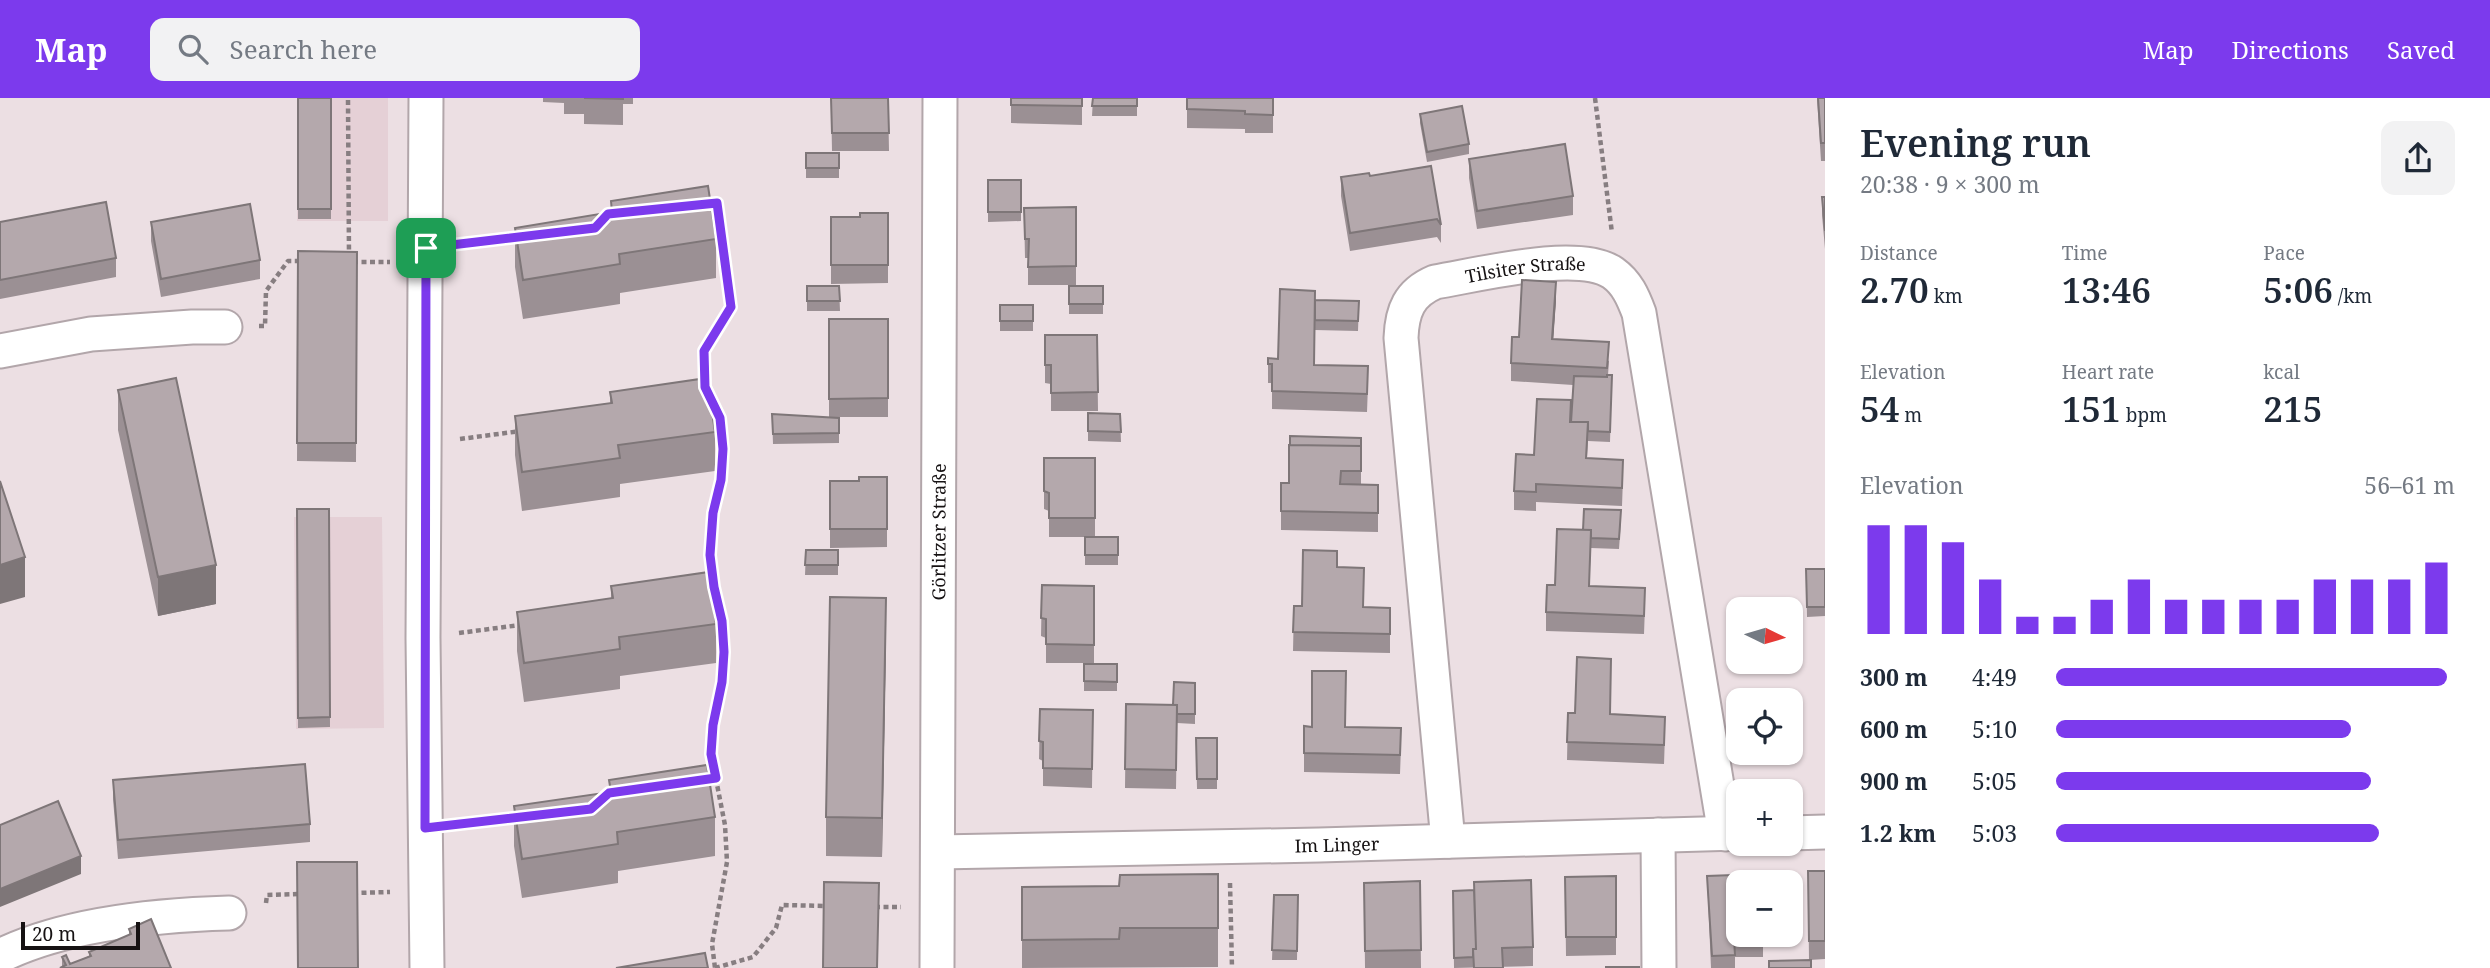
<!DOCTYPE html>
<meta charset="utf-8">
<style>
:root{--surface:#fff;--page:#f2f2f3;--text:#1f2937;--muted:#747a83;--accent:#7c3aed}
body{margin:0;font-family:"Noto Serif",serif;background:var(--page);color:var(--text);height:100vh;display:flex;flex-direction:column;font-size:26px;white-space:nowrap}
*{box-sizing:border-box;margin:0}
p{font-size:23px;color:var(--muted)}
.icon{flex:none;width:38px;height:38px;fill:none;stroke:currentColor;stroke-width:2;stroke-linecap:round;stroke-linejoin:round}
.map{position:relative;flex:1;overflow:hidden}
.panel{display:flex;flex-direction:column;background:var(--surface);width:665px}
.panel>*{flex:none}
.needle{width:46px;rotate:95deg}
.tools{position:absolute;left:1726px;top:499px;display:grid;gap:14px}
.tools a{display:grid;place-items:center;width:77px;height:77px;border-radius:14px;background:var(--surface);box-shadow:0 2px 5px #0004;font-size:35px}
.scale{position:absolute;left:21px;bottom:18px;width:119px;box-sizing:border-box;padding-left:7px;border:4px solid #161213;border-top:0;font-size:19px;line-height:24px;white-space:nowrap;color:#161213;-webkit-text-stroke:5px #fff;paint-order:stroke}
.pin{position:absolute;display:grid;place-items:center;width:60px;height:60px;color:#fff;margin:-30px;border-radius:14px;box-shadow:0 4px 10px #0006}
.round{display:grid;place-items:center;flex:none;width:74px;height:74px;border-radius:14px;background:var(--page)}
.head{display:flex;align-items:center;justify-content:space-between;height:119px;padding:0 35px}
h1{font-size:38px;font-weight:600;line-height:52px}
.metrics{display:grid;grid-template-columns:repeat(3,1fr);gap:10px;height:119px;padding:7px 35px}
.metrics div{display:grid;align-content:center}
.metrics b{font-size:35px;font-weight:600}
.metrics small{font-size:19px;font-weight:400}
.metrics p{font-size:19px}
.chart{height:196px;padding:14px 35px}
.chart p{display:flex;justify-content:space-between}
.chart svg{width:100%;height:126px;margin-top:7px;stroke:var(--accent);stroke-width:6}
ul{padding:0 35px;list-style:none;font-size:23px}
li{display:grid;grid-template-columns:112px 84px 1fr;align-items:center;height:52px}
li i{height:18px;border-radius:9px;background:var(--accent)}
header{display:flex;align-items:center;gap:42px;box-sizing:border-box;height:98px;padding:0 35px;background:var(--accent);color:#fff}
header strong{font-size:33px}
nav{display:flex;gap:38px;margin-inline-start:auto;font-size:24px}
.search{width:490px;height:63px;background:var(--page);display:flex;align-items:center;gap:18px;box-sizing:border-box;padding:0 24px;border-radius:14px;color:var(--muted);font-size:26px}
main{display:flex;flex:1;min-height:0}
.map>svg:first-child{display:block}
.built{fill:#e5d0d6}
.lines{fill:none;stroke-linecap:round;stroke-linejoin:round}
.minor-casing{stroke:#b2a6aa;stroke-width:37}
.path{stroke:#877e81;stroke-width:4.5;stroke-dasharray:5 3.5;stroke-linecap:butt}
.minor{stroke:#fff;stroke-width:33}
.wall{fill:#9b9094}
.shaded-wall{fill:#7e7678}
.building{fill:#b4a8ac;stroke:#7e7678;stroke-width:2}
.route-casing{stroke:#fff;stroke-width:14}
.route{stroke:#7c3aed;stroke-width:9}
.labels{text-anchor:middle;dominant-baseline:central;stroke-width:5;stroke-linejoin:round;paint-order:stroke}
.street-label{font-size:18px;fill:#161213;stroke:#fff}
</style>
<header>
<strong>Map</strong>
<div class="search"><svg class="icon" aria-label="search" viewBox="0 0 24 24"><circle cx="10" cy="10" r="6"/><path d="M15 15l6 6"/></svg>Search here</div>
<nav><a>Map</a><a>Directions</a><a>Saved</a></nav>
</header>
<main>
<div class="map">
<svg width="1825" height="870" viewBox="0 0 1825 870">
<rect width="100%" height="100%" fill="#ecdfe3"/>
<path class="built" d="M297,0H388V123H297Z
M294,419H382L384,630L296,631Z"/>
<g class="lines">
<g class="minor-casing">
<g id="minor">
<path d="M426,0L423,540L427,870"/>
<path d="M0,253L91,236L192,229H225"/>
<path d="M1790,735L1825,734"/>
<path d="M1658,737L1659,870"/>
<path id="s1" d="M1448,743L1401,240C1402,213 1409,195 1435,184C1478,177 1578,151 1613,175C1627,185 1633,199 1639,215L1725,736"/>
<path id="s2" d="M938,754L1319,747L1738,735"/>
<path d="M0,858C65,826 158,817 229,815"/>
<path id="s3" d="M937,870L940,0"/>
</g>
</g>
<path class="path" d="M1595,0L1612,135
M348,2L349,159
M459,146L520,139
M353,164H390
M259,228H265L266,193L288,163H302
M705,284L704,253L731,209L717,105L707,106
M708,296L720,320L723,351L721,382L713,415L710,457L714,489L722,523L725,554L722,584L713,627L711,656L725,727L727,764L712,846L715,870
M460,341L521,333
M459,535L520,527
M462,725L519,719
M1230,785L1232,870
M353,795L390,794
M266,805L267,797L302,796
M875,809H901
M715,870L753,859L776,830L782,807L827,808"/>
<use href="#minor" class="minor"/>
</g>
<path class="wall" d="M298,0H331V121H298Z
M543,0H633V6H623V27L584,26V16H564V5L543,4Z
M831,0H888L889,53H832Z
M1011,0H1082V27L1011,25Z
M1093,0H1137V18H1092Z
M1187,0H1273V35H1245V31L1187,30Z
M1817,0H1825V63H1821Z
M1420,16L1469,46V56L1427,64L1420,25Z
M806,55H839V80H806Z
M1469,61L1573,98V117L1477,131L1469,80Z
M1431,68L1441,127V145L1437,139L1350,153L1341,98V79L1370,78Z
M988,82H1021V123L988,124Z
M1822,99H1825V151L1822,117Z
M611,103L716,141V180L620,195V206L523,221L515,169V130L611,115Z
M1076,109V187H1028V160H1025L1024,110Z
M888,115V185L831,186V119H860Z
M0,124L116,160V179L0,201Z
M151,124L260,162V181L161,199L151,143Z
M298,153L357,154L356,364L297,363Z
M807,188H839L840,213H807Z
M1069,188H1103V216H1069Z
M1315,202L1359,203L1358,233L1315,232L1314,267L1368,287L1367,314L1272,311V285H1268V266L1278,261Z
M1556,202L1553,241L1609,263L1608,277H1612L1610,344L1588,343L1587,360L1623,380L1622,408L1536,404V413L1514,412V393L1534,357L1571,324L1573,287L1511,283V265L1519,239Z
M1000,207H1033V233H1000Z
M829,221H888V319H829Z
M1045,237H1097L1098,313H1051V286L1045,285Z
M118,292L216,506L158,518L118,332Z
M610,294L715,334V373L620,386V399L522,413L515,357V318L610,305Z
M1088,315L1120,316L1121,344L1088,343Z
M772,316L839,320V345L773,346Z
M1361,340V386L1378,387V434L1281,432V385H1289Z
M1044,360H1095V439H1049V413L1044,411Z
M887,379V449L830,450V383H859Z
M297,411H329L330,629L298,630Z
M1621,422L1619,451L1591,450L1589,488L1645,508L1644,536L1546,533V514L1555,487L1583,432Z
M1085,439H1118V467H1085Z
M806,452H838V477H805Z
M1337,469L1363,509L1390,510V555L1293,553L1294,508H1302Z
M1806,471H1825V518L1807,519Z
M1042,487L1094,488V565H1046V540L1041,538Z
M611,488L716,526V565L620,578V591L524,604L517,553V514L611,500Z
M886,540L882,759L826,758V719Z
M1084,566H1117V593H1084Z
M1195,585V626L1177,625L1176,691L1125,690L1126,606L1173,607Z
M1040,611L1093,612L1092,690L1043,688V663L1039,661Z
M1568,615L1610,616L1665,637L1664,666L1567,662Z
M1304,628L1346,629L1401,649L1400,676L1304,674Z
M1196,640H1217V691H1197Z
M113,682L310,726V744L118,761L113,701Z
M609,682L715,719V758L618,773V785L522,800L514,748V708L609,694Z
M1808,773H1825V861L1809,862Z
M1218,776V869L1022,870V789L1119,788Z
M1616,778V857L1566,858L1565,779Z
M1707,778L1763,836V859H1735V870H1711Z
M1420,783L1421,870H1365L1364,785Z
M1453,793L1533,849V868L1454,870Z
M1274,797H1298L1297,862H1272Z
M129,831L171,870L62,869V859L70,866L89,858V854L129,837Z"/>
<path class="shaded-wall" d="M1556,184V202L1552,260V241Z
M25,459V499L0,506V467Z
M216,467V506L158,518V479Z
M886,500V540L882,759V720Z
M81,758V776L0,809V791Z"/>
<path class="building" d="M298,0H331V111H298Z
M584,0H623V1Z
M831,0H888L889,35H832Z
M1011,0H1082V8L1011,7Z
M1093,0H1137V8H1092Z
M1187,0H1273V17L1245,16V13L1187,11Z
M1818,0H1825V45H1821Z
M1462,8L1469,46L1427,54L1420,16Z
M1565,46L1573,98L1477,113L1469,61Z
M806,55H839V70H806Z
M1431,68L1441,127L1437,121L1350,135L1341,79L1369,75L1370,78Z
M988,82H1021V114H988Z
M708,88L716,141L619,156L620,166L523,182L515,130L612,114L611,103Z
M1822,99H1825V133Z
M106,104L116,160L0,182V124Z
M250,106L260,162L161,181L151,124Z
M1076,109V168L1028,169L1029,141H1025L1024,110Z
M860,115H888V167H831V119H860Z
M298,153L357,154L356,345H297Z
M1522,182L1556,184L1552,241L1609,244L1607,270L1511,265L1512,239H1519Z
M807,188H839L840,203H807Z
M1069,188H1103V206H1069Z
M1280,191L1315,193L1314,267L1368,268L1367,296L1272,293V266H1268V260L1278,261Z
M1315,202L1359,203L1358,223L1315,222Z
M1000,207H1033V223H1000Z
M829,221H888V300L829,301Z
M1045,237H1097L1098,294L1051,295V267H1045Z
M1607,277H1612L1610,334L1588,333V324H1571L1574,278L1607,279Z
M176,280L216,467L158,479L118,292Z
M707,280L715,334L618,347L620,360L522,374L515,318L612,305L610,294Z
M1537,301L1571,302L1570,324H1588L1586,360L1623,362L1622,390L1536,386V394L1514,393L1516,356L1534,357Z
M1088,315L1120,316L1121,334L1088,333Z
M772,316L839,320V335L773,336Z
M1290,338L1361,340V357V348L1290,347Z
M1289,347L1361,348V373H1341L1340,386L1378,387V415L1281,413V385H1289Z
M1044,360H1095V420H1049V395L1044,393Z
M859,379H887V431H830V383H859Z
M0,383L25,459L0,467Z
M297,411H329L330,619L298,620Z
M1584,411L1621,412L1619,441L1591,440V432H1583Z
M1557,431L1591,432L1589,488L1645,490L1644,518L1546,514L1547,487H1555Z
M1085,439H1118V457H1085Z
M806,452H838V467H805Z
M1303,452L1337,453V469L1364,470L1363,509L1390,510V536L1293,534L1294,508H1302Z
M1806,471H1825V509H1807Z
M709,474L716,526L619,539L620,551L524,565L517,514L613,500L611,488Z
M1042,487L1094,488V547L1046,546V521L1041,520Z
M830,499L886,500L882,720L826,719Z
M1577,559L1611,561L1610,616L1665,619L1664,647L1567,644L1568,615H1575Z
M1084,566H1117V584L1084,583Z
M1312,573H1346L1345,629L1401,630L1400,657L1304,655V628L1312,629Z
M1174,584L1195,585V616H1177V607H1173Z
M1126,606L1177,607L1176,672L1125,671Z
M1040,611L1093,612L1092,671L1043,670V644L1039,643Z
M1196,640H1217V681H1197Z
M305,666L310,726L118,742L113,682Z
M707,667L715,719L617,734L618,746L522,761L514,708L611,694L609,682Z
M58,703L81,758L0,791V727Z
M297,764H357L358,870H298Z
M1808,773H1825V843H1809Z
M1218,776V830H1120L1119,841L1022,842V789L1119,788L1120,777Z
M1761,776V784H1738V836H1763V840L1734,841L1735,857L1712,858L1707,778Z
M1616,778V839H1566L1565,779Z
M1531,782L1533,849L1502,850L1503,870H1474L1473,851H1476L1474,784Z
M1420,783L1421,852L1365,853L1364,785Z
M824,784L879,785L877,870H823Z
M1474,792L1476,851H1473V859L1454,860L1453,793Z
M1274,797H1298L1297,853L1272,852Z
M151,821L171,870H60L66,867L62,859L66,857L70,866L91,858L89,854L131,836L129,831Z
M705,855L708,870H616Z
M1811,862V870H1769V863Z
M1606,869H1639V870H1606Z"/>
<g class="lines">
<g class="route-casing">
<path id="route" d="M717,105L731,209L704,253L705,289L720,320L723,351L721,382L713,415L710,457L714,489L722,523L724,554L722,584L713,627L711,656L716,680L609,695L591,711L425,730L426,150L595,130L608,116Z"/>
</g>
<use href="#route" class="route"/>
</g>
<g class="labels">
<g class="street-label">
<text stroke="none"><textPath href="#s1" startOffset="667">Tilsiter Straße</textPath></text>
<text stroke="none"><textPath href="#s3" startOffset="436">Görlitzer Straße</textPath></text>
<text stroke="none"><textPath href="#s2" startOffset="399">Im Linger</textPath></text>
</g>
</g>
</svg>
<div class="tools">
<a><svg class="needle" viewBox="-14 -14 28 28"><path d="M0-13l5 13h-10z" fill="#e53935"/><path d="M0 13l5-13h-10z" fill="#747a83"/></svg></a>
<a><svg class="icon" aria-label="locate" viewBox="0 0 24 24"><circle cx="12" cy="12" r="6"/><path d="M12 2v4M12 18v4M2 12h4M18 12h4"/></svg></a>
<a>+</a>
<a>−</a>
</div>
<div class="scale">20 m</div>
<div class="pin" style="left:426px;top:150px;background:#1e9e55"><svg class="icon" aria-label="arrive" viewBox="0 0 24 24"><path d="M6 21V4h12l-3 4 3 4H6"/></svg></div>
</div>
<section class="panel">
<div class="head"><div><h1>Evening run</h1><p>20:38 · 9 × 300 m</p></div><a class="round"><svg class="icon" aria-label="share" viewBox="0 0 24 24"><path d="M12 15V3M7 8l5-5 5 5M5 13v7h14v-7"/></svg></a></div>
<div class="metrics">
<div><p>Distance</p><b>2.70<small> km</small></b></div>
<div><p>Time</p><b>13:46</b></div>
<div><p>Pace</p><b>5:06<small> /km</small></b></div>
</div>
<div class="metrics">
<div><p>Elevation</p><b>54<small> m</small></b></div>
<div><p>Heart rate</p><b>151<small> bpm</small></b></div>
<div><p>kcal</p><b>215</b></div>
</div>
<div class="chart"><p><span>Elevation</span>56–61 m</p>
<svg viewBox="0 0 160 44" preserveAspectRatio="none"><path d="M5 44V6M15 44V6M25 44V12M35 44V25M45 44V38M55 44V38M65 44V32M75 44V25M85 44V32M95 44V32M105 44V32M115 44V32M125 44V25M135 44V25M145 44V25M155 44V19"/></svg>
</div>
<ul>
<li><b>300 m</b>4:49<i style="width:98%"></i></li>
<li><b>600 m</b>5:10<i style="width:74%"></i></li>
<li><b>900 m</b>5:05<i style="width:79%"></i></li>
<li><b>1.2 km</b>5:03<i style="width:81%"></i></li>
</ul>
</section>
</main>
